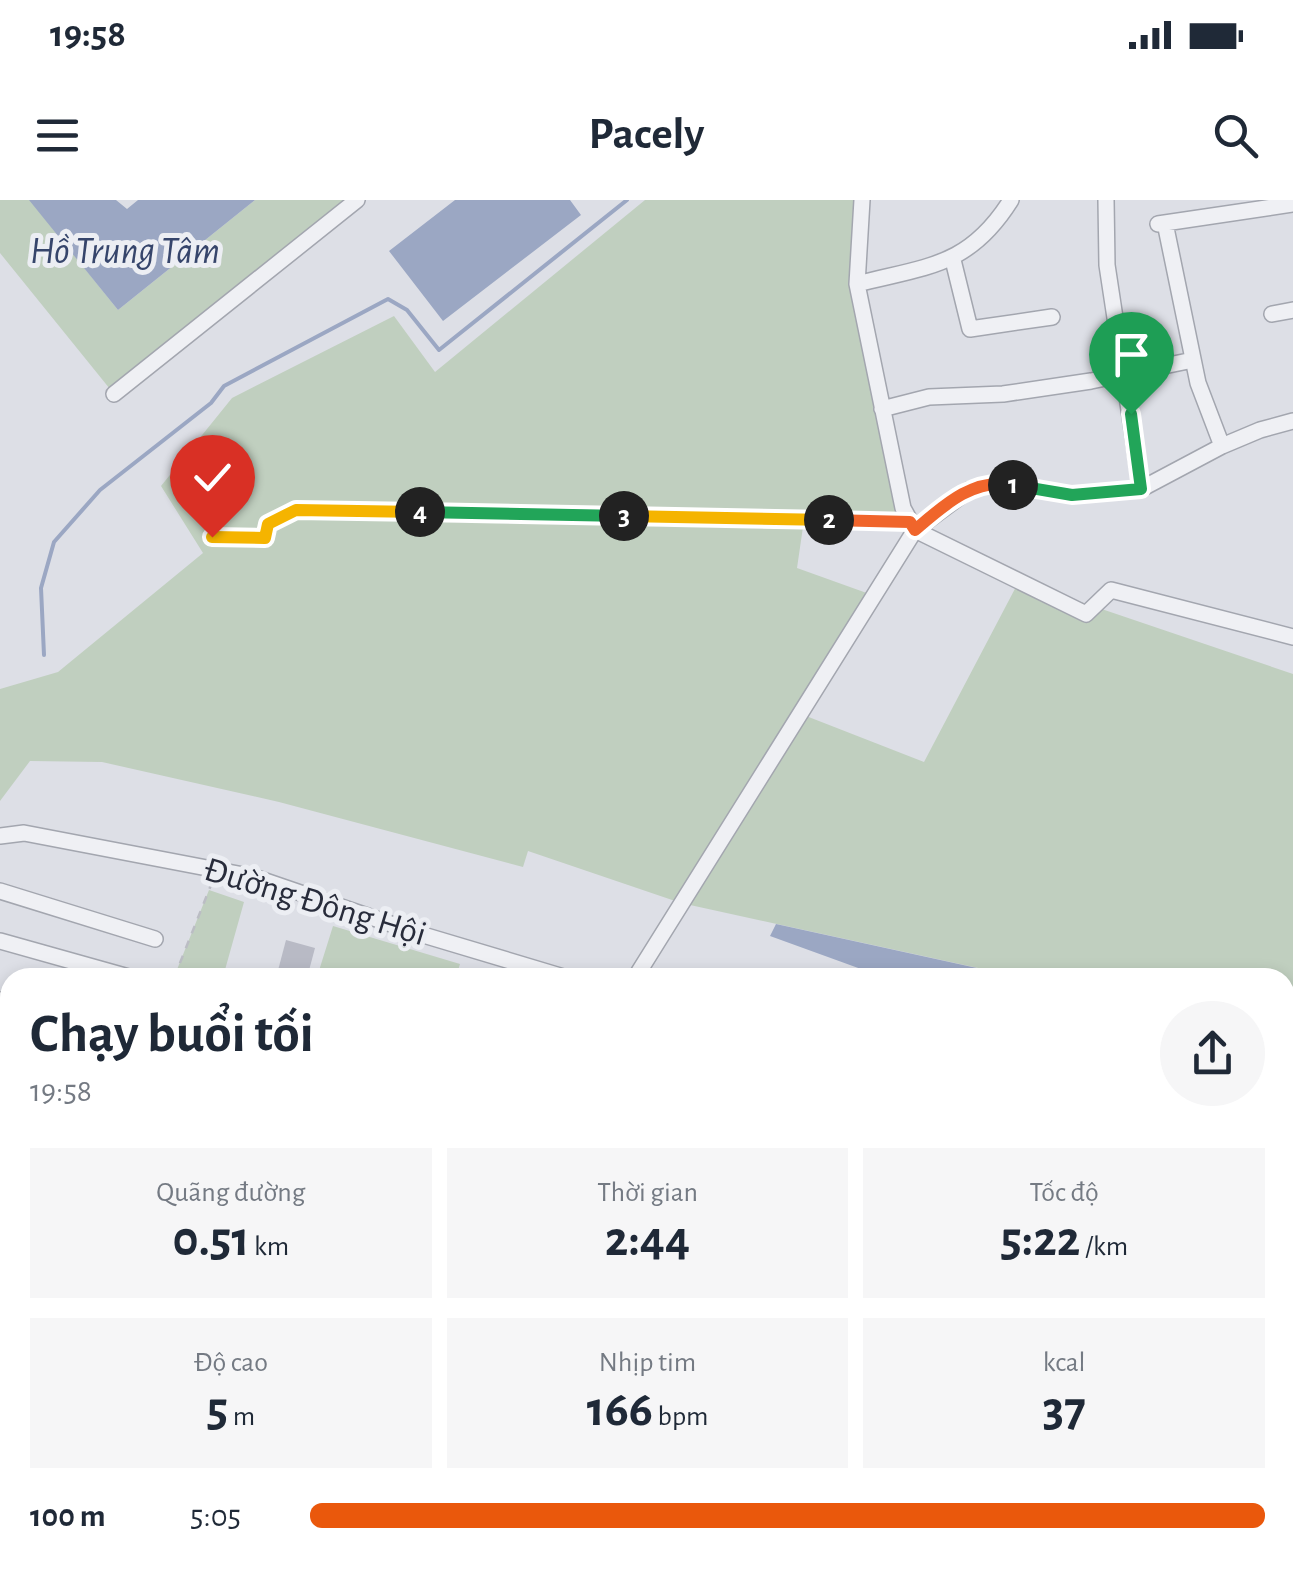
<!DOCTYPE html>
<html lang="vi">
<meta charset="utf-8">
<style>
:root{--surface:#fff;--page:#f6f6f7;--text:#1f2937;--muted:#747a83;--accent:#ea580c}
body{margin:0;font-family:"Alegreya Sans",sans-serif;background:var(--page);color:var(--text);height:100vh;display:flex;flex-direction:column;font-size:38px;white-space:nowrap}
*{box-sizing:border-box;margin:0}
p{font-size:32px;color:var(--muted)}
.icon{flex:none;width:55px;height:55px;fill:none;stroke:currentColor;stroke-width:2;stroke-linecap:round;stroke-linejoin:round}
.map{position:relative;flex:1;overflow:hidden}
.details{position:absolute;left:0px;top:768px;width:1295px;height:608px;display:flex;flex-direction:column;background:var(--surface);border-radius:30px 30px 0 0;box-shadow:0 5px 15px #0003}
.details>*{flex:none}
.pin{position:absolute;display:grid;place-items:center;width:85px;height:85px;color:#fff;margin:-102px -42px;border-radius:50% 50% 50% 0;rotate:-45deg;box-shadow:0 0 10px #0007}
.pin .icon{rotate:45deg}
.km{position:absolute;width:50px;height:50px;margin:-25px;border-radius:50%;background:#222;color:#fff;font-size:28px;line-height:50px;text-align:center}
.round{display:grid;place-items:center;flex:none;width:105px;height:105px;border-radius:52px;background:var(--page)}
.head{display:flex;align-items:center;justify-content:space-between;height:170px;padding:0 30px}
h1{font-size:55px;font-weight:700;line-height:75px}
.figures{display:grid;grid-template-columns:repeat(3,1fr);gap:15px;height:170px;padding:10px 30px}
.figures div{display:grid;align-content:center;border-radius:0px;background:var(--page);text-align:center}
.figures b{font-size:50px;font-weight:700}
.figures small{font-size:28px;font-weight:400}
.figures p{font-size:28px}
ul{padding:0 30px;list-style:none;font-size:32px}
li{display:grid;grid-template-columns:160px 120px 1fr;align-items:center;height:75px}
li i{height:25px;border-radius:12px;background:var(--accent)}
.status{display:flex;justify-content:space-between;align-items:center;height:70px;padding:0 50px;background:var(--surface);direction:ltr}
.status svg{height:28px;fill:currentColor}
header{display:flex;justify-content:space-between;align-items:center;height:130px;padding:0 30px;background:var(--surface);font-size:45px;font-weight:700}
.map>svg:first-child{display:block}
.green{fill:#c0cfbf}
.water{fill:#9ba7c3}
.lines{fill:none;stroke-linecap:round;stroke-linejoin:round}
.stream{stroke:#9ba7c3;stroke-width:4}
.building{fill:#b8bac5}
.minor-casing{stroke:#a3a6af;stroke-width:18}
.path{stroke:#bbbdc4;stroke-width:2.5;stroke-dasharray:8 8;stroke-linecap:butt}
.minor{stroke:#eff0f4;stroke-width:15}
.split-1-casing{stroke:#fff;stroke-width:20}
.split-2-casing{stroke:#fff;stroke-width:20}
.split-3-casing{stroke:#fff;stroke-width:20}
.split-4-casing{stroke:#fff;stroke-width:20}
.split-5-casing{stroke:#fff;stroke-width:20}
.split-1{stroke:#22a559;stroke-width:12}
.split-2{stroke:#f0652b;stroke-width:12}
.split-3{stroke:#f5b400;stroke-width:12}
.split-4{stroke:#22a559;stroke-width:12}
.split-5{stroke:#f5b400;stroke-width:12}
.labels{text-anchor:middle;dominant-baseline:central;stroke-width:10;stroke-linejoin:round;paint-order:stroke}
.street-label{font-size:35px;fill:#282c3b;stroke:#eceef3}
.water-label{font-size:38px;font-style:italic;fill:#36456b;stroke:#eceef3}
</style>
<div class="status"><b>19:58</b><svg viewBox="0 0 49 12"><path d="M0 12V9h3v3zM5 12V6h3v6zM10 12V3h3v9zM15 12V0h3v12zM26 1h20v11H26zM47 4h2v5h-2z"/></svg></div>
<header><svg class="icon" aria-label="menu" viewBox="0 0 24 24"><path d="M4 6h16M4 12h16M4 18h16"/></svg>Pacely<svg class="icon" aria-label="search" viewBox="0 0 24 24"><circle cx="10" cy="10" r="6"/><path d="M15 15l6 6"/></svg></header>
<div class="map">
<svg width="1293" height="1373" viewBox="0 0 1293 1373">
<rect width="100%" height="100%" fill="#dddfe6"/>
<path class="green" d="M0,0H30L118,110L255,0H357L114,194L0,53Z
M645,0H862L857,85L909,322L804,320L797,368L875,396L801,514L924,562L1019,381L1293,474V810L1289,808L1285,817V778L1019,777L681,703L528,651L523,667L279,602L102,562L30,561L0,601V489L58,472L203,353L161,286L232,198L394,116L435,172Z
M209,690L244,702L223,777H174Z
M333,726L460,764L456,777H317Z
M10,1188V1365H328L326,1373H0V1213Z
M525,1365H652L649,1373H523Z"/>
<path class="water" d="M29,0H116L127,9L138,0H255L118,110Z
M455,0H570L581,15L443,121L389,51Z
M776,724L986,770L985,777H883L770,736Z"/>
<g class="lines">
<path class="stream" d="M44,455L41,388L54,342L100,290L211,203L224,186L388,99L407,110L439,150L627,0"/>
</g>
<path class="building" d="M286,740L315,748L307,778H276Z"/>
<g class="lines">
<g class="minor-casing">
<path id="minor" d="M1011,0C969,67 927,66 857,84L903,308L915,330L1086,414L1111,390L1293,437
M1106,0L1107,65L1141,289
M1165,23L1198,183L1222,246
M1158,24L1293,4
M953,60L970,129L1052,117
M857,84L862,0
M1272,114L1293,110
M114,194L357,0
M882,209L929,197L1003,194L1091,181L1193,160
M212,337L265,338L269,324L296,310L909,322
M0,636L24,633L254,677L420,734L567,778
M0,691L155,739
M0,741L132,778
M635,778L915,330L969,290L998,282L1072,295L1141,289L1222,246L1260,230L1293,221
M0,800L10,804
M0,922L10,897
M0,962L10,966
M1285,1007L1293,1010
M366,1365L391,1373
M324,1373L327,1365"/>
</g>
<path class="path" d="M174,778L211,685
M0,1213L10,1188
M784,1365L805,1373"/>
<use href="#minor" class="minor"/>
</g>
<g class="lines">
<g class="split-1-casing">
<path id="split-1" d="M1013,285L1072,295L1141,289L1131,214"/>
</g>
<g class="split-2-casing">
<path id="split-2" d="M829,320L910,322L915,330C943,306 974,277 1013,285"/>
</g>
<g class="split-3-casing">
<path id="split-3" d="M624,316L829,320"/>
</g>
<g class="split-4-casing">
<path id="split-4" d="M420,312L624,316"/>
</g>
<g class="split-5-casing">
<path id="split-5" d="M212,337L265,338L268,324L296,310L420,312"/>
</g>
<use href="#split-1" class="split-1"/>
<use href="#split-2" class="split-2"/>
<use href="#split-3" class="split-3"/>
<use href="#split-4" class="split-4"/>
<use href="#split-5" class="split-5"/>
</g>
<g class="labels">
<g class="street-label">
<text transform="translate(315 702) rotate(17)">Đường Đông Hội</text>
</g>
<g class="water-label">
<text x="125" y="52">Hồ Trung Tâm</text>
</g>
</g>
</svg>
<div class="pin" style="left:1131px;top:214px;background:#1e9e55"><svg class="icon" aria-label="arrive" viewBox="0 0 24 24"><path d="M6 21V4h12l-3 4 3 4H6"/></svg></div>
<div class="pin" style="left:212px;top:337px;background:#d93025"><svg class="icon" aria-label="check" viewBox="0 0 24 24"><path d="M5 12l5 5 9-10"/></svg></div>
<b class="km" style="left:1013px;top:285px">1</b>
<b class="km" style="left:829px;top:320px">2</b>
<b class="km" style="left:624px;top:316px">3</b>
<b class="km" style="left:420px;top:312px">4</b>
<section class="details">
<div class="head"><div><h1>Chạy buổi tối</h1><p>19:58</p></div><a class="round"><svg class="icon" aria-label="share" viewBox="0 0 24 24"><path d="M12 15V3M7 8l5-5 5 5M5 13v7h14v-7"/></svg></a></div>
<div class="figures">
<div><p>Quãng đường</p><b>0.51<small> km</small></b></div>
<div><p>Thời gian</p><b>2:44</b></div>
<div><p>Tốc độ</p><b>5:22<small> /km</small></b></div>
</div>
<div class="figures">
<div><p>Độ cao</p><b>5<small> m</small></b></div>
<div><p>Nhịp tim</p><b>166<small> bpm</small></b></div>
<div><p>kcal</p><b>37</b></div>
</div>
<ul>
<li><b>100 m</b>5:05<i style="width:100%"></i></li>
</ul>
</section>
</div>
